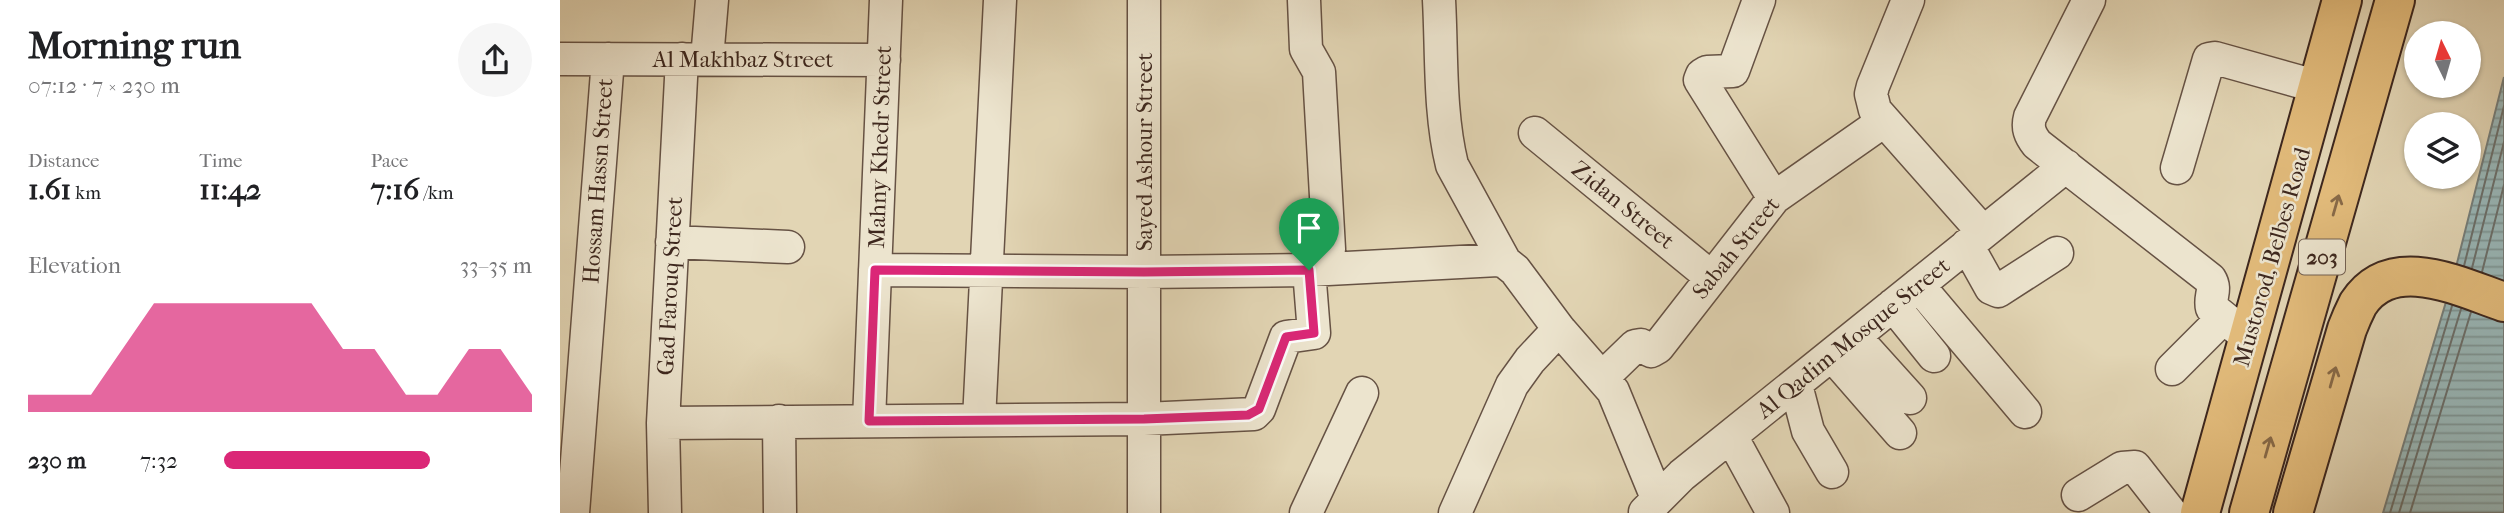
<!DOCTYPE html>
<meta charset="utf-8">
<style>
:root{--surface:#fff;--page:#f6f6f6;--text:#202124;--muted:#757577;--accent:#db2777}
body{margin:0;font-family:"IM FELL French Canon",serif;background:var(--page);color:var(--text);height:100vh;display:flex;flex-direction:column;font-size:26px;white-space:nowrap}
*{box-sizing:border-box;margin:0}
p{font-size:23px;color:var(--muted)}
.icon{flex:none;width:38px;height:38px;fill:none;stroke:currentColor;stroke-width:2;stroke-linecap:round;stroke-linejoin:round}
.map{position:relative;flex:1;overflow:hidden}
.panel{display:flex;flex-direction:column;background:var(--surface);width:560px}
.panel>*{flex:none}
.needle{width:46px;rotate:355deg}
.controls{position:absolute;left:1844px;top:21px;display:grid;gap:14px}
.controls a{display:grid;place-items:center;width:77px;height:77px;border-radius:50%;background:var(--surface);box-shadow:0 2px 5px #0004;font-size:35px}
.pin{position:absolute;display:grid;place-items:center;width:60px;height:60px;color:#fff;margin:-72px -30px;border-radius:50% 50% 50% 0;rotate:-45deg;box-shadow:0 0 7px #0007}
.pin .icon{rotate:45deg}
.round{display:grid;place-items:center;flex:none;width:74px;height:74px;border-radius:37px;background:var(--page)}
.head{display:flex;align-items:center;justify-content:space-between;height:119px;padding:0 28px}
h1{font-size:38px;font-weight:800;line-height:52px}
.figures{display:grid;grid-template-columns:repeat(3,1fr);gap:10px;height:119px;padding:7px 28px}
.figures div{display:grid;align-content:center}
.figures b{font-size:30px;font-weight:800}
.figures small{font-size:19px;font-weight:400}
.figures p{font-size:19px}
.chart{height:196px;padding:14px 28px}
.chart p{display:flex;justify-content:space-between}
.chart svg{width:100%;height:126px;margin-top:7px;fill:var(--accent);opacity:.7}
ul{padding:0 28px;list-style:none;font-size:23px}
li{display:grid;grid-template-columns:112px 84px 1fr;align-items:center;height:52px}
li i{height:18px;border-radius:9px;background:var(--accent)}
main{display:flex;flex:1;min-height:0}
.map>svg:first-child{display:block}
.water{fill:url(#water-rules);stroke:#747d7a;stroke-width:2}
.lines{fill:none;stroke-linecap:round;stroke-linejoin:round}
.shore{stroke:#6a6e6a;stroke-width:2}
.street-casing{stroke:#665244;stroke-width:35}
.primary-casing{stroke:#3d271e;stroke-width:42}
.street{stroke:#ece4ce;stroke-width:32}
.primary{stroke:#e1ba7a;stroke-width:38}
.oneway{stroke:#876947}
.route-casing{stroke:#fff;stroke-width:14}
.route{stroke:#db2777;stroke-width:9}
.labels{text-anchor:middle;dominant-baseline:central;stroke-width:5;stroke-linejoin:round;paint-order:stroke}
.shield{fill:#ece4ce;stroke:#726053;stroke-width:2}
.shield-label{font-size:21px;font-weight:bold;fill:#3d271e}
.street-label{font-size:23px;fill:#3d271e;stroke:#ece4ce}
</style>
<main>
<section class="panel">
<div class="head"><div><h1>Morning run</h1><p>07:12 · 7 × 230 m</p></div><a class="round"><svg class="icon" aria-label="share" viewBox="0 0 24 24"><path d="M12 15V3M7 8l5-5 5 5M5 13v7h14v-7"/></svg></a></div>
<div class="figures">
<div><p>Distance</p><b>1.61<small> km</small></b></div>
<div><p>Time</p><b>11:42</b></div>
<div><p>Pace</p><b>7:16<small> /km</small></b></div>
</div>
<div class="chart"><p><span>Elevation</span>33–35 m</p>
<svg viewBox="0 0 160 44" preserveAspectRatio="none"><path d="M0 44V38L10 38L20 38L30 22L40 6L50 6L60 6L70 6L80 6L90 6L100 22L110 22L120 38L130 38L140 22L150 22L160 38V44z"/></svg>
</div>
<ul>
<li><b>230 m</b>7:32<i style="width:67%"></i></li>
</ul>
</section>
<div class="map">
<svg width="1944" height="513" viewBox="0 0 1944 513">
<defs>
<pattern id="water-rules" width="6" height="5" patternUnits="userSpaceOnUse" patternTransform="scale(1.75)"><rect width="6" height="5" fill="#98b6b7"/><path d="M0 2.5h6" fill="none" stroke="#7d9494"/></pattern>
</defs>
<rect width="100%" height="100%" fill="#e2d5b4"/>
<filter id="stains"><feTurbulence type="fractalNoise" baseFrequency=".00286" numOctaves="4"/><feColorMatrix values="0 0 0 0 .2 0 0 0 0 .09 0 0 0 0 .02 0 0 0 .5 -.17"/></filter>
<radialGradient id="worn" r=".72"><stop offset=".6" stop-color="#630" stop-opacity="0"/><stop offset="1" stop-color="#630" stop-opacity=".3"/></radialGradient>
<path class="water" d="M1944,77V513H1823L1894,275Z"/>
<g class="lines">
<path class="shore" d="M1904,266L1944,106
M1912,268L1944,142
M1922,272L1944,185
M1830,513L1892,306
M1839,513L1901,309
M1850,513L1911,312"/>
<g class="street-casing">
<path id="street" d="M879,0C882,54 879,112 892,165L945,262
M1199,0L1173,71L1147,72L1142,75L1140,80L1214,198
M1348,0L1313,86L1311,94L1315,110L1423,232
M1529,0L1470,117C1467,128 1470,135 1477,144L1650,279C1657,290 1649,297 1652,308L1689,338
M0,59L324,60
M147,59L152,0
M975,133L1151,277
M1617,168L1649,59L1655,58L1759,87
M112,242L228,247
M1407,245L1431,288L1438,291L1497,253
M315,270L584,272L749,270L938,260L945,262L955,270L999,329L1053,391L1097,498
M1358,285L1465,412
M1333,305L1374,356
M1295,337L1350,398
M1272,355L1340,433
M1612,369L1663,318
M1043,377L1075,346L1081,345L1091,351L1098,347L1214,198L1324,121
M1236,385L1248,431L1272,472
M419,420L440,0
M219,421L220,513
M309,421L326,0
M103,423L584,419L694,414L699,409L726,337L754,333L749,270L769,249L759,72L746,49L744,0
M1171,436L1213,513
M1518,495L1562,468L1575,467L1611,513
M1085,512L1122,475L1506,166
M13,513L48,59
M105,513L103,423L122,59
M584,513V0
M746,513L802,393
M895,513L952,385L970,360L999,329"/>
</g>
<g class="primary-casing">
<path id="primary" d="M1640,513L1782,0
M1689,513L1835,0
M1733,513L1787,329C1790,321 1794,312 1798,304C1832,252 1900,287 1944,302"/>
</g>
<use href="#street" class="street"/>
<use href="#primary" class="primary"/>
</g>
<defs><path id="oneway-shaft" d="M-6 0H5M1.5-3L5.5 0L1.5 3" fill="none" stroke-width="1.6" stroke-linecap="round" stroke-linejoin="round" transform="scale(1.75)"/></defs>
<g class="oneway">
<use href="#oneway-shaft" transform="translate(1776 205) rotate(-74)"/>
<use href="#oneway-shaft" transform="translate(1773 377) rotate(-74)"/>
<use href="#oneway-shaft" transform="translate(1708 447) rotate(-74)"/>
</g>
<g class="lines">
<g class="route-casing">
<path id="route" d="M315,270L584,272L749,270L754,333L726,337L699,409L688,415L584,419L309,421Z"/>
</g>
<use href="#route" class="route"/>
</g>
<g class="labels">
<rect class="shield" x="1739" y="239.5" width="46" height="35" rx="5"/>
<g class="shield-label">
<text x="1762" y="257">203</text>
</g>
<g class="street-label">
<text x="183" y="59">Al Makhbaz Street</text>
<text transform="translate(320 147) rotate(-88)">Mahny Khedr Street</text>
<text transform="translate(584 152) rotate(-90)">Sayed Ashour Street</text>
<text transform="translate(38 181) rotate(-86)">Hossam Hassn Street</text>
<text transform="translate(1063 205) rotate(39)">Zidan Street</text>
<text transform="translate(1176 248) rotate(-51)">Sabah Street</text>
<text transform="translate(1712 257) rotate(-74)">Mustorod, Belbes Road</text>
<text transform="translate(110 286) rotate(-87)">Gad Farouq Street</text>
<text transform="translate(1293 338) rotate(-39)">Al Qadim Mosque Street</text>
</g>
</g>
<rect width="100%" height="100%" filter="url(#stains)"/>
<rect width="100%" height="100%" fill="url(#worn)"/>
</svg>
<div class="controls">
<a><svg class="needle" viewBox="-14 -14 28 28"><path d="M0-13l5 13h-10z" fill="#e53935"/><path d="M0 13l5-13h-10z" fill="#757577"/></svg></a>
<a><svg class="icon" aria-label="layers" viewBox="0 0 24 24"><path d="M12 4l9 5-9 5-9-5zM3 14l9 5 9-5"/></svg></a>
</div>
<div class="pin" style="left:749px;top:270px;background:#1e9e55"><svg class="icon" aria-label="arrive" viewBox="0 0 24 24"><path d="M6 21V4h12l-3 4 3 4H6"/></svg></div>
</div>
</main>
